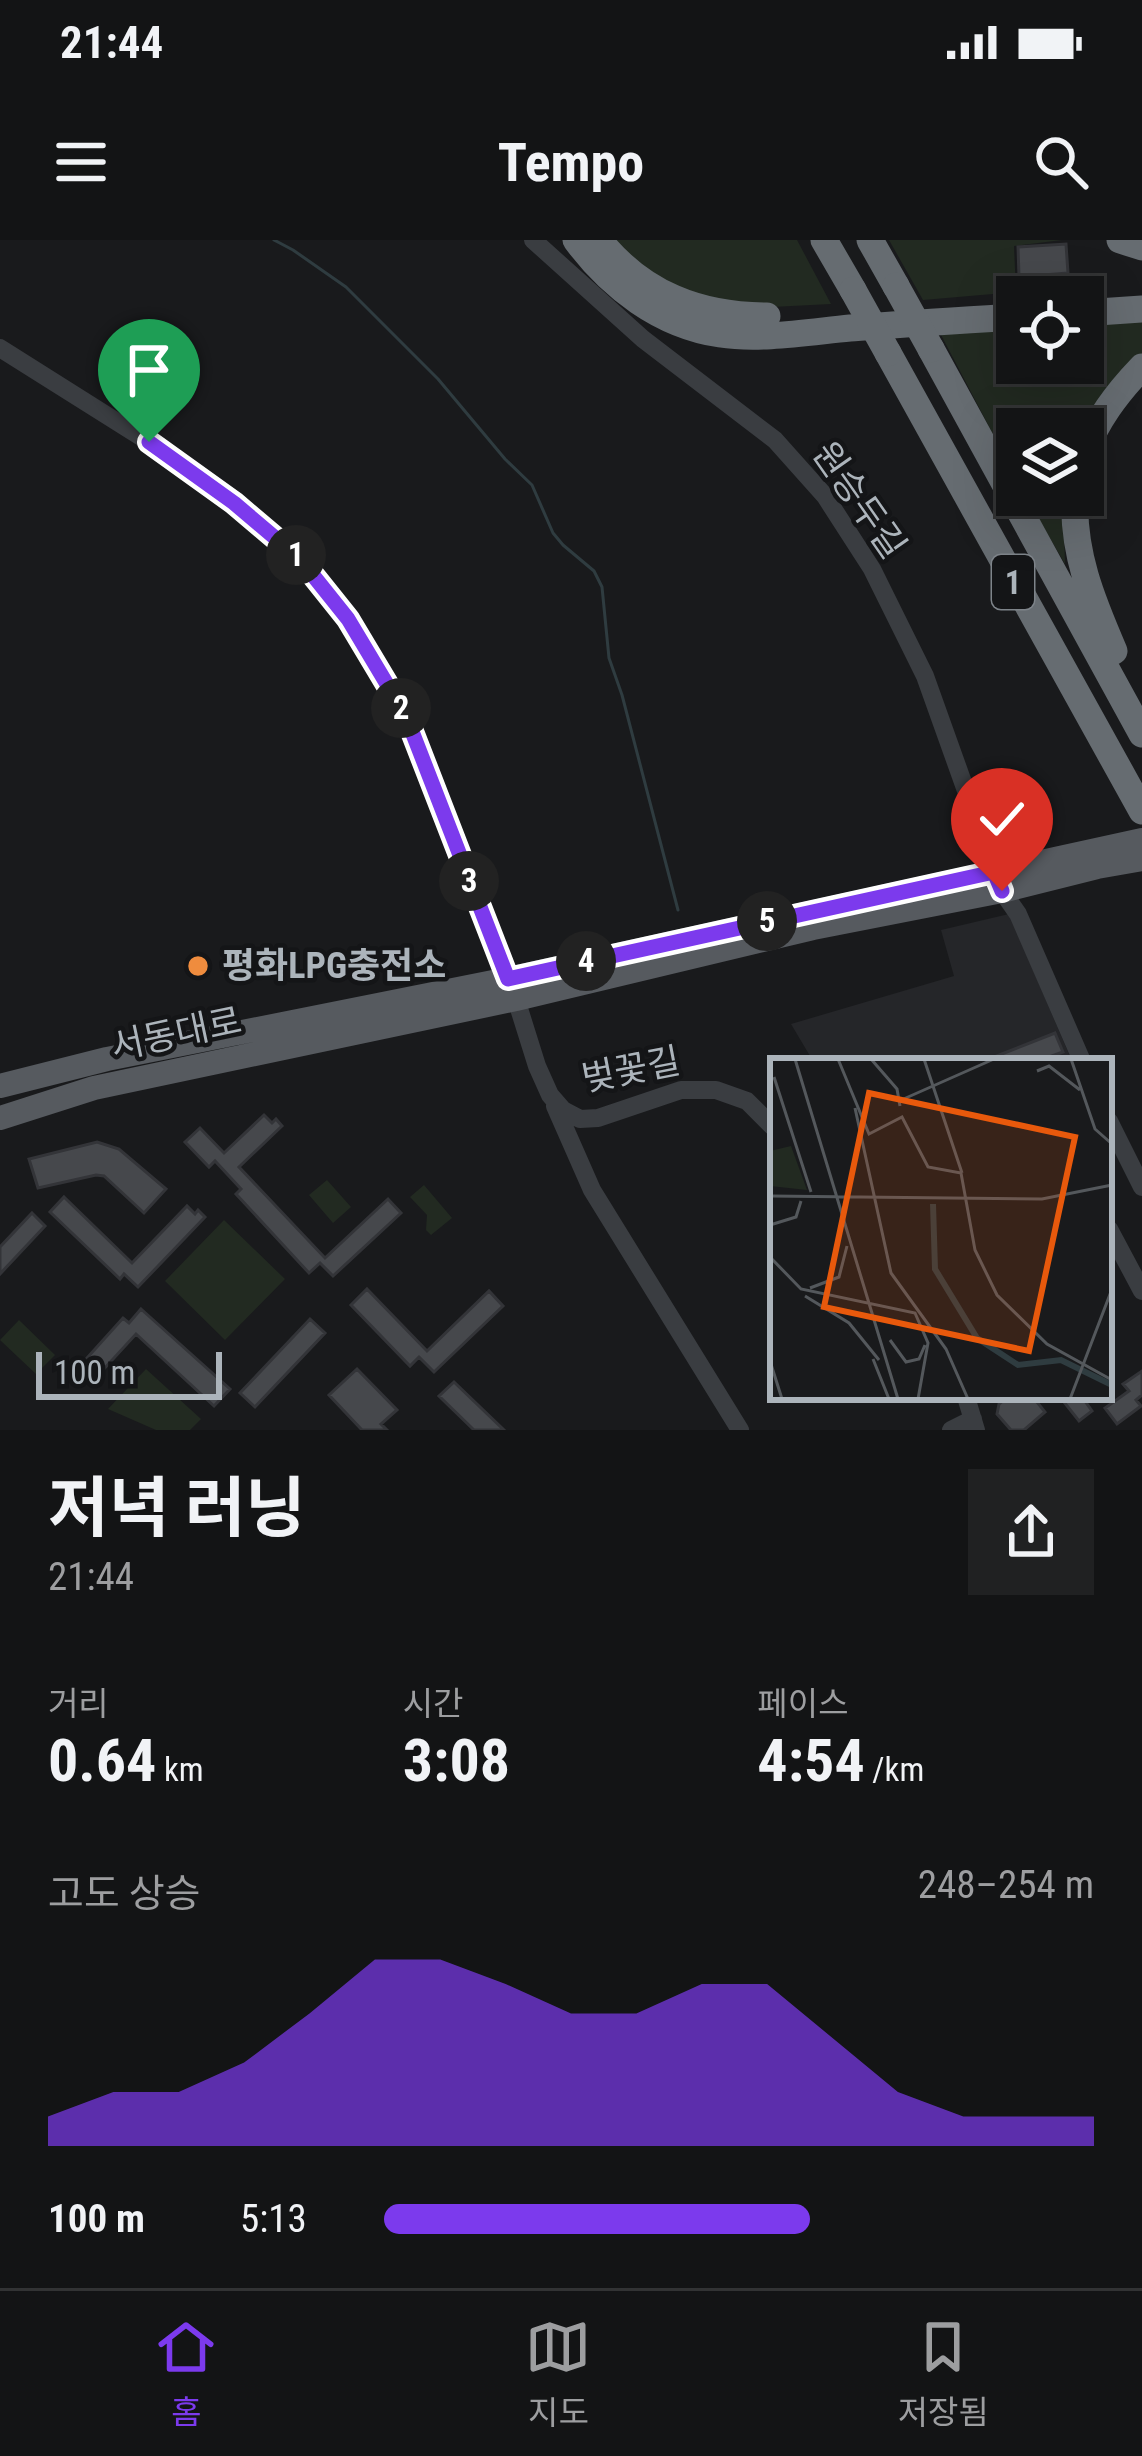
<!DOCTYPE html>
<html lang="ko">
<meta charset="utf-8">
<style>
:root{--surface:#131415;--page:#202122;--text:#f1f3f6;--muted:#9d9ea0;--line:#323334;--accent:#7c3aed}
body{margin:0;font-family:"Roboto Condensed","Noto Sans KR",sans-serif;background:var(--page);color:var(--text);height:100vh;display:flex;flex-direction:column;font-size:45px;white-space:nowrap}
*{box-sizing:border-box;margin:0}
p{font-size:39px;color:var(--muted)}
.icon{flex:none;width:66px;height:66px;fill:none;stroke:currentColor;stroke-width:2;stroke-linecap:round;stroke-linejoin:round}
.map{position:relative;height:1190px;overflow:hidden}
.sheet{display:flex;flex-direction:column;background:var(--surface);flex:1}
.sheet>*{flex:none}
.buttons{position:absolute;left:996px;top:36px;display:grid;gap:24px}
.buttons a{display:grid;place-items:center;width:108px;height:108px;border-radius:0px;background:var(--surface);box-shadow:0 12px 48px #0002,0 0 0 3px var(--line);font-size:60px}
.scale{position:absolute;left:36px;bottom:30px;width:186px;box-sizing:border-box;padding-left:12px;border:6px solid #acb4bb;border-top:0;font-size:33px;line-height:42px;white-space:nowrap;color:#acb4bb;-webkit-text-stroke:9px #141517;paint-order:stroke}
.pin{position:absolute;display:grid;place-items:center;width:102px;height:102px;color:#fff;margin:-123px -51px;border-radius:50% 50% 50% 0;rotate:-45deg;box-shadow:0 0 12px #0007}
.pin .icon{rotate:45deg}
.km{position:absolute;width:60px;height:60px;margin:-30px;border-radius:50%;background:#222;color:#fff;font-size:33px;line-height:60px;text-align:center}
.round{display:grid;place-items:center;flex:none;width:126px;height:126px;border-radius:0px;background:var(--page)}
.summary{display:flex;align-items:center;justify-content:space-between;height:204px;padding:0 48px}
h1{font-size:66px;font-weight:700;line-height:90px}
.stats{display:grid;grid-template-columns:repeat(3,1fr);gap:18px;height:204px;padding:12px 48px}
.stats div{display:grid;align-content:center}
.stats b{font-size:60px;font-weight:700}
.stats small{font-size:33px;font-weight:400}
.stats p{font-size:33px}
.chart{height:336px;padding:24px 48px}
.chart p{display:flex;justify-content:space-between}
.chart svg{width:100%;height:216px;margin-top:12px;fill:var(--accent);opacity:.7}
ul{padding:0 48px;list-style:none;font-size:39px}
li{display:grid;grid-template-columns:192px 144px 1fr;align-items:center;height:90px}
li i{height:30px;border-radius:15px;background:var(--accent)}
.status{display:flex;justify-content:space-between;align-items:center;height:84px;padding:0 60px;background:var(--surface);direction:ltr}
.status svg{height:33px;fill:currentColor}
header{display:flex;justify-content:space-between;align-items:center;height:156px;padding:0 48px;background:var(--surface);font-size:54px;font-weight:700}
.tabs{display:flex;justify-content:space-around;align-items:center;height:168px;border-top:3px solid var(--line);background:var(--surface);font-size:33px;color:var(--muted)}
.tabs a{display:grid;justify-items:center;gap:6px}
.tabs .current{color:var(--accent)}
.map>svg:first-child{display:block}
.built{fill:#252629}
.green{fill:#222a21}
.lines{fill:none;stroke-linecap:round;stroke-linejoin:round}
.stream{stroke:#2f3c40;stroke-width:3}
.building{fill:#46484c;stroke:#333438;stroke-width:3}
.minor{stroke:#3a3d41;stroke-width:18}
.major{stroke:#565a5f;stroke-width:24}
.highway{stroke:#666c71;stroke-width:27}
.highway-bridge{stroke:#666c71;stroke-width:27}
.route-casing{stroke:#fff;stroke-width:24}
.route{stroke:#7c3aed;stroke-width:15}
.poi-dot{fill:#ef8c3e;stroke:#141517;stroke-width:4.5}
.labels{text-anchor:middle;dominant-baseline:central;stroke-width:9;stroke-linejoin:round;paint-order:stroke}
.shield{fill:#141517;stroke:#7e848a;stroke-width:3}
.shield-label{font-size:33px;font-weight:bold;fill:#acb4bb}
.street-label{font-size:36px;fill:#acb4bb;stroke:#141517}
.poi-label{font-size:36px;font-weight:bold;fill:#acb4bb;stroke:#141517;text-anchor:start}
.inset-river{fill:none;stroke:#2f3c40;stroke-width:6}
.inset-road{fill:none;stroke:#54585c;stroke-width:3}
.view{fill:#e8590c;fill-opacity:0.15;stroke:#e8590c;stroke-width:6}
.inset-edge{fill:none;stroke:#acb4bb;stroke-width:6}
</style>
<div class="status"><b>21:44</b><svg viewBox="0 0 49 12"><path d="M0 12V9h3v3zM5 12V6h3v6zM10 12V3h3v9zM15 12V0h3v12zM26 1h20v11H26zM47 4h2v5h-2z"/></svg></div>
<header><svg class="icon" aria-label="menu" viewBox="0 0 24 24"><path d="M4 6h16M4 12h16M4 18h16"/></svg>Tempo<svg class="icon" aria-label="search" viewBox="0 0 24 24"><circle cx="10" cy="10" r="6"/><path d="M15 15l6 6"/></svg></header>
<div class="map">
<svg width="1142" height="1190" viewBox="0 0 1142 1190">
<rect width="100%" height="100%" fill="#191a1c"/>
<path class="built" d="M1009,674L1072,821H813L791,784L954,736L941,690Z"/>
<path class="green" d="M608,0H797L831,64L730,69L645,35Z
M889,0H1062L1014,6L1016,52L923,60Z
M1142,79V116C1117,135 1095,161 1082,189H1017V240L939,91L1017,87V123H1083V83Z
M1025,255H1063L1065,324Z
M327,940L351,967L333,983L309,955Z
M424,945L452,978L431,995L426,990L427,975L410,957Z
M224,980L285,1039L225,1100L165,1041Z
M19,1080L55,1115L36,1134L0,1100Z
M146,1129L201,1179L190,1190H156L108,1169Z"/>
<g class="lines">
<path class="stream" d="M274,0L293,10L346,47L438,139L505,219L532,245L553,293L563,305L594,331L602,347L609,418L622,455L678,670"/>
</g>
<path class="building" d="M1066,4L1068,33L1019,37L1018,7Z
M1055,793L1063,812L1038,821H984Z
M264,875L272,883L276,879L282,886L239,927L325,1018L388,959L401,973L333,1036L320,1023L309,1033L236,954L241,949L215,921L209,927L185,902L200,888L224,913Z
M97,902L119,909L166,949L144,973L104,936L96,935L38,948L29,919Z
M64,957L132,1023L187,966L195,974L198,970L205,977L138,1047L124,1034L120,1039L50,972Z
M32,973L45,986L0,1034V1007Z
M367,1049L427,1111L489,1051L503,1066L434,1132L419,1117L410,1126L351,1065Z
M141,1069L230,1149L214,1166L136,1094L92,1142L77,1129L123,1078L129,1083Z
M310,1079L325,1093L255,1167L240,1153Z
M357,1129L397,1170L381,1184L387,1190H362L329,1155Z
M1142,1131V1155L1136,1160L1141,1166L1117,1184L1105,1168L1129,1151L1123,1144Z
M454,1142L504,1190H474L439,1156Z
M1007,1157H1033L1045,1172L1024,1190H1011L997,1174L999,1164Z
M1060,1157H1082L1092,1171L1079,1181Z"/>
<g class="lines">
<path class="minor" d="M533,0L643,99L775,200L825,256L872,329L925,436L995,632L1002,651L1018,674L1082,821
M0,108L149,202L234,263L300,319L348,379L406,476L516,759L537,826L550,855L563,870L580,879L598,878L681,850H716L747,861L773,887
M555,866L592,950L740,1190
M1109,881L1142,947
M1109,989L1142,1051
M966,1157L976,1190
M951,1190L973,1179"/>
<path class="major" d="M0,846L107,819L508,739L1142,600
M0,878L94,848L516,759L813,688L1002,651L1097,627L1142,619"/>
<path class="highway" d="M576,0C611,47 660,85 720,94C761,100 808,92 850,88C906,84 961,80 1017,77
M599,0C642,54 699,76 767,76
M824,0L853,50
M870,0L896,46
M1120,0L1142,7
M1083,73L1142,69
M931,109L1142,494
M888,113L1142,571
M1083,215C1097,180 1116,154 1142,127
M1075,255C1072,312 1092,360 1114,411"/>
<path class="highway-bridge" d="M896,46L931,109
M853,50L888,113"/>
</g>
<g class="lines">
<g class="route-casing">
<path id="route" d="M149,202L234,263L300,319L348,379L406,476L508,739L994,632L1002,651"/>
</g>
<use href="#route" class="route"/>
</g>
<circle class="poi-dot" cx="198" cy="726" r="12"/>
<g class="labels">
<rect class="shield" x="992" y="315" width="42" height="54" rx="9"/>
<g class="shield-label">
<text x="1013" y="342">1</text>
</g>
<g class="street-label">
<text transform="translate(859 260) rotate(55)">원승두길</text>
<text transform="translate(176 794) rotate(-12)">서동대로</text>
<text transform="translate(631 830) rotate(-11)">벚꽃길</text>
</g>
<g class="poi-label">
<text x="222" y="726">평화LPG충전소</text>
</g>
</g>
<g transform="translate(770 818)">
<rect width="342" height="342" fill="#191a1c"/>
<path d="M21,88L37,132L0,128V93Z" fill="#222a21"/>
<path class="inset-river" d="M163,146L165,211L207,280L248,307L291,302L342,327"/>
<path class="inset-road" d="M25,1L128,341M68,1L99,76L132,59L158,109L191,115L205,192L227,237L277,286L342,322M101,1L127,31L130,48M154,1L192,115M301,1L325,71L342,86M267,13L279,8L310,32M4,19L41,134M129,43L224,1M85,50L121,215L176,291L198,341M0,138L272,141L342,127M0,167L26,159L31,143M0,199L31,231L145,255L158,285L148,341M40,230L69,219L77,188M35,238L79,265L109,302M120,282L136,304L149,301L155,287M103,301L119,341M0,303L12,341M300,341L342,231"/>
<path class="view" d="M99,35L305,79L259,293L54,249Z"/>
<rect width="342" height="342" class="inset-edge"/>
</g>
</svg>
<div class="buttons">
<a><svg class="icon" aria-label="locate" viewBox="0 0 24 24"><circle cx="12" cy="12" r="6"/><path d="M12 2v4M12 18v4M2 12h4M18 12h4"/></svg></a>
<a><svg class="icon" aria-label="layers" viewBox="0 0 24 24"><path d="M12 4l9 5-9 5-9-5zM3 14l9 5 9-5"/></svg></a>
</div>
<div class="scale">100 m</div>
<div class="pin" style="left:149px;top:202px;background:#1e9e55"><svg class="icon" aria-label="arrive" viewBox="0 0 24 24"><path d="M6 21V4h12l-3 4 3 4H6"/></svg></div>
<div class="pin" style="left:1002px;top:651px;background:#d93025"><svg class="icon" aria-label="check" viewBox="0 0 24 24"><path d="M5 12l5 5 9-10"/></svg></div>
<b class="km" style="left:296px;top:315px">1</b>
<b class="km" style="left:401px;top:468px">2</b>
<b class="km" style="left:469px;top:641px">3</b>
<b class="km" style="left:586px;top:721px">4</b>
<b class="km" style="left:767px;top:681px">5</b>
</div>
<section class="sheet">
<div class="summary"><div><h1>저녁 러닝</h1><p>21:44</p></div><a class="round"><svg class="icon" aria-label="share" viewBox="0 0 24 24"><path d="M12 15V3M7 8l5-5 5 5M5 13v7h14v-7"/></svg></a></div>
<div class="stats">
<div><p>거리</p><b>0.64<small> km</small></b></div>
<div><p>시간</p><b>3:08</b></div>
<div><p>페이스</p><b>4:54<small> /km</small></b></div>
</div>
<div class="chart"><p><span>고도 상승</span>248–254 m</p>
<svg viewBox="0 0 160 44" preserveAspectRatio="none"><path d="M0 44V38L10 33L20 33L30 27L40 17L50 6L60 6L70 11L80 17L90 17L100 11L110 11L120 22L130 33L140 38L150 38L160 38V44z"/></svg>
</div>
<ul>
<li><b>100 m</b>5:13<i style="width:60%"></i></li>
</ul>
</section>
<nav class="tabs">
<a class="current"><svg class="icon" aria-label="home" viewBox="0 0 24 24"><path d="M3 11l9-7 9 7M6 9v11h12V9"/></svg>홈</a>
<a><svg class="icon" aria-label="map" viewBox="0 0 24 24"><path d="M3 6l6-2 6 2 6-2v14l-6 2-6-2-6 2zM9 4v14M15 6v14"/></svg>지도</a>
<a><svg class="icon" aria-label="saved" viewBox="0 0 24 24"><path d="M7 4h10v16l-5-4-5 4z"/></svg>저장됨</a>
</nav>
